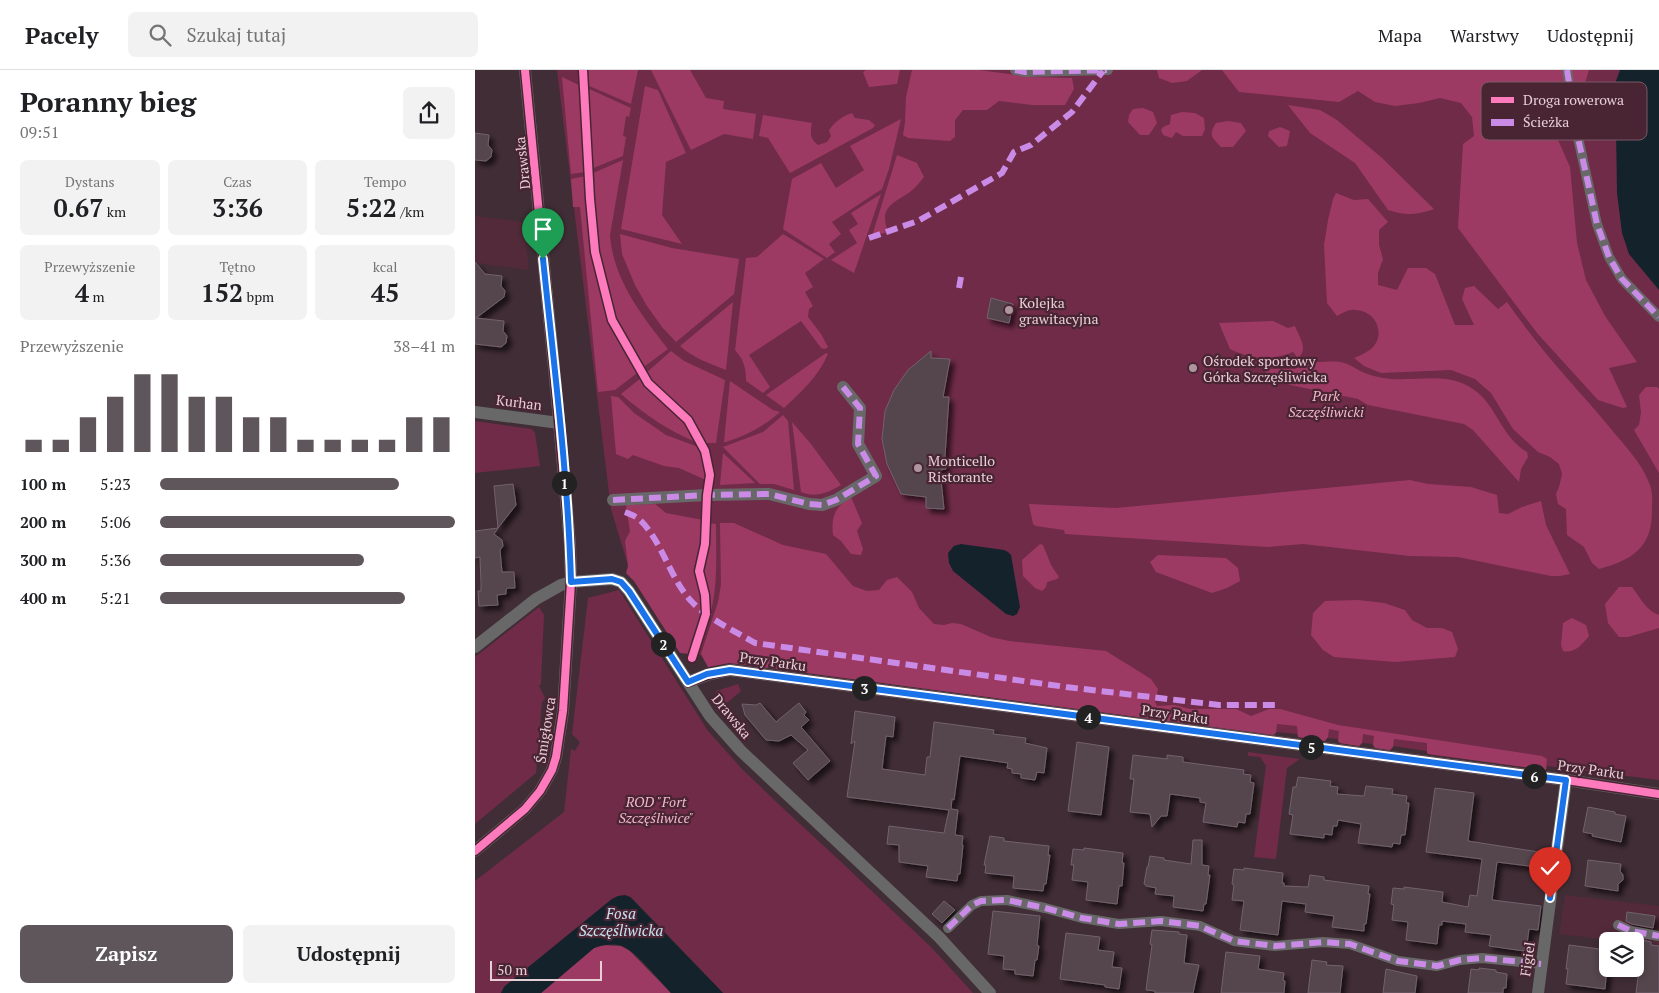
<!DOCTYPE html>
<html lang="pl">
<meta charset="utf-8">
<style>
:root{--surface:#fff;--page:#f2f2f2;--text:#202124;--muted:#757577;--line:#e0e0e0;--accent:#5f565b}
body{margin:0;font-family:"PT Serif",serif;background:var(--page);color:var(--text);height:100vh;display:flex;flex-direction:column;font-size:19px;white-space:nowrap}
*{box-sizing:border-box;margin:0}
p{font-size:16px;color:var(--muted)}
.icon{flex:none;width:28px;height:28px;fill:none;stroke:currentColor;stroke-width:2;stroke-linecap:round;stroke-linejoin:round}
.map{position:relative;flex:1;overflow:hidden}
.side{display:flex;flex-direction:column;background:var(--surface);width:475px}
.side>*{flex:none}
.tools{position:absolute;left:1124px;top:862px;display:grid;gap:10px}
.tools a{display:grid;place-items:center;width:45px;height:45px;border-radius:8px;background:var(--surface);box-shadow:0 2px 8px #0003;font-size:25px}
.scale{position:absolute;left:15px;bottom:12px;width:112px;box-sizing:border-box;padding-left:5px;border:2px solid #e7cfd6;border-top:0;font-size:14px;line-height:18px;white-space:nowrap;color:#e7cfd6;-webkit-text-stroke:4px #492533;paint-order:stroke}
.pin{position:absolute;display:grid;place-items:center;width:42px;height:42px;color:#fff;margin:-51px -21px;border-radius:50% 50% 50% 0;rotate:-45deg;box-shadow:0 0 5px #0007}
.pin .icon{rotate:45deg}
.km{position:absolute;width:25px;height:25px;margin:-12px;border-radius:50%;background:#222;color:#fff;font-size:14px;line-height:25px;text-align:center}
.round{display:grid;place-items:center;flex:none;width:52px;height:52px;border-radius:8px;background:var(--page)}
.overview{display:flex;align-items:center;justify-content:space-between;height:85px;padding:0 20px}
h1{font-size:28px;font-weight:600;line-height:38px}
.figures{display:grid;grid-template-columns:repeat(3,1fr);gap:8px;height:85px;padding:5px 20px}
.figures div{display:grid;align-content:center;border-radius:8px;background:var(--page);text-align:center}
.figures b{font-size:25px;font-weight:600}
.figures small{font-size:14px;font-weight:400}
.figures p{font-size:14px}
.chart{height:140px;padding:10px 20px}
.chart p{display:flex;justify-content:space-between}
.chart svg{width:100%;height:90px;margin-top:5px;stroke:var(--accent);stroke-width:6}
.cta{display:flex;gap:10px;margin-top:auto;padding:10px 20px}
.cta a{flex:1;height:58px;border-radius:8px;background:var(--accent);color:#fff;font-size:20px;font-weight:600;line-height:58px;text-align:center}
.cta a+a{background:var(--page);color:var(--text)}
ul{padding:0 20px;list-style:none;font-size:16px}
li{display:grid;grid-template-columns:80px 60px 1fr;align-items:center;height:38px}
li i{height:12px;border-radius:6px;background:var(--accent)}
header{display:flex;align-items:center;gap:30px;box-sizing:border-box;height:70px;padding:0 25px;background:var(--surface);border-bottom:1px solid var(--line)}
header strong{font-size:24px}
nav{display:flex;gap:28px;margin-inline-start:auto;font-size:18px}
.search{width:350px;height:45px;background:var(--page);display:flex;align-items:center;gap:12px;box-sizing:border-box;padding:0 18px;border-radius:8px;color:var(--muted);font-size:19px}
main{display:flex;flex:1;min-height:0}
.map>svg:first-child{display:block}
.built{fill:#522a39}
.green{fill:#702b48}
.forest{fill:#9d3a64}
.water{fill:#14222c}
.building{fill:#54454d;stroke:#72626b;filter:url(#shadow)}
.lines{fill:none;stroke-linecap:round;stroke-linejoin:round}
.pedestrian{stroke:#686868;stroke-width:10}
.minor{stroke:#686868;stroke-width:12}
.quiet{stroke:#ca8be6;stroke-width:6;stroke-dasharray:12 6;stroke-linecap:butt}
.cycleway-casing{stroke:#492533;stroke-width:11}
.cycleway{stroke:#fd7abc;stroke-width:8}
.route-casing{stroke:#fff;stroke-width:10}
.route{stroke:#1a73e8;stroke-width:6}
.poi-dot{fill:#ad969e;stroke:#492533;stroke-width:2}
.labels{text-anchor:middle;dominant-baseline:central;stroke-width:4.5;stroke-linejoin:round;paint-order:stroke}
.street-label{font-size:14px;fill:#e7cfd6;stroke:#492533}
.poi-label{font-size:14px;fill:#e7cfd6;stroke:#492533;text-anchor:start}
.park-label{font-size:14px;font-style:italic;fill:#f1b6c9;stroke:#492533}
.water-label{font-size:15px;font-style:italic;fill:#c7e1f2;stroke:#492533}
.key{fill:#492533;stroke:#785864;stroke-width:1}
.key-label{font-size:14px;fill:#e7cfd6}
</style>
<header>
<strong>Pacely</strong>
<div class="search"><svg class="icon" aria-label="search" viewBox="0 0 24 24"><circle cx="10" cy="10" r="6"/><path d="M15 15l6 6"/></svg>Szukaj tutaj</div>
<nav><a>Mapa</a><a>Warstwy</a><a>Udostępnij</a></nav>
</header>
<main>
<section class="side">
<div class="overview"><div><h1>Poranny bieg</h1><p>09:51</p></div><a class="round"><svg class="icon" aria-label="share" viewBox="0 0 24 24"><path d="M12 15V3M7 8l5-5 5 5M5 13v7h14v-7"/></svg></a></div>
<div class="figures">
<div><p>Dystans</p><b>0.67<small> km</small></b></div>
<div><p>Czas</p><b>3:36</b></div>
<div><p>Tempo</p><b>5:22<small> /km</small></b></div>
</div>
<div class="figures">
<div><p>Przewyższenie</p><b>4<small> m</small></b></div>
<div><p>Tętno</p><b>152<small> bpm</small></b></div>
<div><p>kcal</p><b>45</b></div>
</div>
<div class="chart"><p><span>Przewyższenie</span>38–41 m</p>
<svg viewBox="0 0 160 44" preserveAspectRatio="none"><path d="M5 44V38M15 44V38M25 44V27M35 44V17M45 44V6M55 44V6M65 44V17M75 44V17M85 44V27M95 44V27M105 44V38M115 44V38M125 44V38M135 44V38M145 44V27M155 44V27"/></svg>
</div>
<ul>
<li><b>100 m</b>5:23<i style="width:81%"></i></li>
<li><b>200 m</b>5:06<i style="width:100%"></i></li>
<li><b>300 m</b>5:36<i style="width:69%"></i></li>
<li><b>400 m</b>5:21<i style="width:83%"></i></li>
</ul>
<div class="cta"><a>Zapisz</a><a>Udostępnij</a></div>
</section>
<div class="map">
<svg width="1184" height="923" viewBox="0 0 1184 923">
<defs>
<filter id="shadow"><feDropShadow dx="4.5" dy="4.5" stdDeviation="2.5" flood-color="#0009"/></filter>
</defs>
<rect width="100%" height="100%" fill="#412d35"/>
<path class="built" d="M0,146L49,152L54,200L0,193Z
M1090,825L1184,836V894L1160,891V871H1141L1084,864Z"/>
<path class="green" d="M82,0H1184V710L1072,696L1071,700L953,684L951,681L918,676L915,680L900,678L898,674L887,673L884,676L865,673L863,669L852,668L850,671L823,667L822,664L801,662L798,665L272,595L254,593L233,597L226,585L208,583L155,502L136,439Z
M0,351L57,359L60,363L65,396L0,403Z
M144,520L233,661L268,700L312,742L363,789L457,878L498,923H248L156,827L143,826L137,829L29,917L26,923H0V811L89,742L96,679L100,681L105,672L97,664L113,528Z
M64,537L69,545L66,614L64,616L70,628L67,632L61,703L0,754V587Z
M263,614L266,621L242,641L240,635L241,621Z
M773,682L825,689L812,698L801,789L779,787L791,696L785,687L773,686Z"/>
<path class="forest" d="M111,0H163L156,34L112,15Z
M176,0H215L231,28L249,31L248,39L281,44L278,69L249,64L216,80Z
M391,0H425L422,14L394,17L388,2Z
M437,0H504L556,7L597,8L599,19L590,35H557L524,31L512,40H488L480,50V67L475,71L433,68L428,65L430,52L431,27Z
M682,0H727L712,11L697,13L684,8Z
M747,0H1087L1096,46L1087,59L1083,70L1095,97L1102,173L1111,210L1130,246L1162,292L1134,298L1152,337L1148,338L1123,330L1062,263L983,158L988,74L999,66L997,47L986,33L965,28L944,33L920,36L900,32L883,21L864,32L764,22Z
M1095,0H1114L1105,29L1101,28Z
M87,7L106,16L111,102L96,104Z
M170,16L183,20L211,83L191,92L187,145L207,174L146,159Z
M112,18L156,38L154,47L151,46L148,66L151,67L148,86L116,99Z
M813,35L845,40L862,50L907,88L959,139C941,145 931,146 913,140L880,93L835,63Z
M668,38L678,42L682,53L674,65H665L653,52L654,45L658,39Z
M707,42L720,43L729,48L730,59L727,66H708L701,62L697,68L688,65L686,60L688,57L695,54L696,45Z
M377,43L380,48L394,50L400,55L398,58L315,103L293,68L284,66L288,45L337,53C335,63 335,69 343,75L352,72L356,66L354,60C361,51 366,47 377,43Z
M426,49L414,99L407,119L357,152L366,164L354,174L360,182L352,188L308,159L317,109L346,93L361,118L389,100L375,76Z
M753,51L766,53L771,61L758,77H746C737,67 733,66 741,53Z
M805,57L815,61L812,76L804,77L793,66L794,61Z
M422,85L442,93L449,107C445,112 440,118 435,122C417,134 404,137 413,162L397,166Z
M148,90L135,165C138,209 167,246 193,279L166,299L139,248L124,191L120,167L116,104Z
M111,106L117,180L133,254L162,303L140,320L123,322L105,137H98L96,109Z
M861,123L879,130L893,129L913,152L904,160V175L908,189L903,203V215L922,220L933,198H951L960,204L980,255H999L987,229L990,218L999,216L1023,239L1032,232C1044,249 1056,265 1069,281C1090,307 1114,332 1136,359C1150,376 1167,393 1175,415C1178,423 1177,432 1177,441C1177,478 1157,490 1124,499L1117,493L1109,477L1092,465L1091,439L1083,434L1081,424L1084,417L1087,404L1084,394L1075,387L1063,382L1038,359L1016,323L1000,309L976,300L906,303L889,296L879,288C884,286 891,283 896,279C912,265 901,240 880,240C874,239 868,243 862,246L852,233L849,175L853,150L858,129Z
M406,124L379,203L356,190L382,173L374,160L383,154L376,143Z
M145,164L197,178L264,189L259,224L201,272L187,257L172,236L160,215L147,184Z
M308,164L349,189L330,203L338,217L330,222L338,236L334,239L333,247L346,264L353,277L350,279L346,278L326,251L274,285L295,317L288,323L271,311C271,298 269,290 260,280L271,188L282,187Z
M258,232L251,300C234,293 218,288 205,276Z
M798,251L813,258L820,256C824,267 834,279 823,288L818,282C797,291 775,289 755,279L744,253Z
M196,281L209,291L250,310L241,373H228L211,344L174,311L170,304Z
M351,283L353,284C343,307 327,321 309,338L291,325Z
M842,292C849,292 858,291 865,292C874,293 882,300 890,303C895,305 902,307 908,308C939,313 970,300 998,319C1022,335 1025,366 1052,382L1053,387L1046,399L1044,412L998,360L989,354L893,335L883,329L792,310L790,299H819Z
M166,308L215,358L223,373C194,361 170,345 146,324Z
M255,311L298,340L305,342C289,356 271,366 251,372H249Z
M1171,317H1182L1184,319V403L1159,360L1164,355L1166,342L1164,325Z
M136,326L143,327L159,343L191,365L226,378L234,405L233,411L204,398L189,396L158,385L153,389L141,384Z
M308,345L313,351L319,420L299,414H285L248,377L288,362Z
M317,352L336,374L366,415C353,423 340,428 326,422Z
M248,383L278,411L280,413L245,415Z
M935,410L953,414L996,417L1022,425L1024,443L1033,444L1047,437L1066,431L1071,455L1095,504L1085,506H1076L983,487L935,486L828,474L793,477L590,464L589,460L561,456L558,454L554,434L641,438Z
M376,427L387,453L382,461L388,479L386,485L376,484L366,471L358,465C356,446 360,437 376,427Z
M180,434L191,443L228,450V477L221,496L228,534V546L216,584L205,583L159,511L151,503L153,496L150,471L155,461L151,435Z
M234,453L241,454C241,483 243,512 236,541L234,542L228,511V497L233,479Z
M245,453H259L308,475L351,484L378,516L392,521L404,520L412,510L422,507L437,522L444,538L459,554L469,555L477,553L486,554L516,567L534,571L631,581L676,609L683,619L680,632L682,636L699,635L715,639H761L776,646L794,639H805L863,655L1067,686L1072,689L1071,700L953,684L952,683V673L919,669L918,677L915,680L900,678L898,675L899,666L888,664L887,673L884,676L865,673L863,671L864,661L854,659L853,667L850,671L823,667L822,656L802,654L801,663L798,665L272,595L254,593L233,597L226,584L243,532L246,515Z
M565,474L568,475L576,495L584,507L582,509L572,512L571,517L567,521L560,518L548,506L547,490Z
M683,485L751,488L763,498L765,511L752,518L737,523L681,502L675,492Z
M1144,517H1157C1165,527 1171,541 1184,545V558L1153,567H1144L1133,553L1130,534Z
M883,530L909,533L930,540L937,550L952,558H967L977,562L983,579L980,587L920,592L859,587L848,580L836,565L838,543L850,531Z
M1097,548L1111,555L1114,566C1107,574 1100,584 1088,581L1086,575L1088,553Z
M128,875L146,876L155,881L196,923H66L119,878Z"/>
<path class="water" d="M1145,0H1184V220L1154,184L1147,163L1142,123L1141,59L1138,32L1141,11Z
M486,474L529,480L533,482L536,485L545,537L542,544L538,546L531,544L478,501L474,493L473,483L479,476Z
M150,825L155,827L248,923H196C185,911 161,881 147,876C138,873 128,875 119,878L66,923H26L29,917L137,829L143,826Z"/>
<path class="building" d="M0,63L14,65L13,75L17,80L16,87L11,91L0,90Z
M0,192L10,204L27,206L26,216L30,221L29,227L1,248L29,251L28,261L32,266L31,273L26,277L0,274Z
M516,228L538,234L534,253L512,248Z
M456,281V288L475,289L468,327H474L470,386L471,399L465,400L469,439L451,438V427L426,424L412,394L407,369L410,341L419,320L433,300Z
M38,414L41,435L23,458L19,416Z
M23,458L19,464L27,470L28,476L25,480L27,502H39L40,518H33L31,520V524L22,525L23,535L4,536L3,521H6V513L5,487L0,488V461Z
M285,633L301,652L324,633L331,642L329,645L334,650L326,657L355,691L333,710L318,693L333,680L316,665L304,671L291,670L270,645L267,634L281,635Z
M380,641L420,647L418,667L411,666L407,699L450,705L452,687H455L459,652L519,660L518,664L551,668L550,673L572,678L569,703L562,702L560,710L546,708V704L537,703V699L532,698L533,693L485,686L479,730L477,729L476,739L483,740L480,765L488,766L487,774L488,775L485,804H483L482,811L451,807L453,796L424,792V775L412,774L414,756L469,763L474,740L372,727L380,671L376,674Z
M602,672L634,677L626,745L593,741Z
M658,685L692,689V685L708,687V692L769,700L768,704L776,705L775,712L779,713L775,744H771L770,753L763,752L762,757L728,752L731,733L725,732V728L695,724L692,746H686L677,757L675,744L655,742L659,709H655Z
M823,707L856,711L855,716L863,717L862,724L889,726L891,716L918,719L917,724L932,726L931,733H934L930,765H926L925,774L918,773L917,777L883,773L886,754L863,750L862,756H858L857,765L849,764V768L815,764L818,745L814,744L818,717H821Z
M960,718L999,723L993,771L1064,782L1062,797L1022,792L1017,830L1066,836L1063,860L1054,859L1052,874H1050L1049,881L1014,876L1016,865L990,862L991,854L967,851V855H964L962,874L931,870L933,852L917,850L919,835L916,834L918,818L929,819V817L968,822L967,832L993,837L995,825L1002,826L1007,789L951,782Z
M1113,737L1140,742V744L1151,746L1146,772L1117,766L1118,764L1108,762Z
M515,766L529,768V771L574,776L573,785H575L571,814H569L568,821L538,818L539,806L510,803L511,795H509Z
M718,770H727V795L734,796L733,805H735L731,834H729L728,841L698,837L699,826L680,824L681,818L671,816V815L669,814L672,797H673L675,786L689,788V790L716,794Z
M609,778L648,783L647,793H649L647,816H644L642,834L611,830L613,812L597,810L599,795H596L598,779L609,780Z
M1113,790L1146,794L1145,801L1148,805V810L1143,814V821L1110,816Z
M769,798L808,803L807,813H809V816L833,817L835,805L849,807V810L894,816L893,824H895L891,854H889V861L857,857L859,846L830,842L831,834L807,831L803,865L765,860L769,831L757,830L759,815L757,814L759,799L769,800Z
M469,831L480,840L467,853L457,844Z
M518,841L565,846L562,875L564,876L562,890H560L558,906L540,904V900L528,899L529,886L513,884Z
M1152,842L1180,846L1178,858L1157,854L1151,851Z
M677,860L704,862V864L712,865L709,893L724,895L718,923H680V921L671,920L677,875L675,874Z
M591,863L625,867L623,880L639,882L637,897L647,898L644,919L630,917V915L585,909Z
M1163,869L1176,872V875L1184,876V923H1161L1166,884H1161Z
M1094,875L1132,880V897L1130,919L1091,914L1093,899H1091Z
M751,882L785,886L783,899L809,903L808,910L810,911L809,923H746Z
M837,890L852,892L851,895L868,896L865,923H833Z
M1004,898L1021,900V902L1032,904L1031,918H1028V923H993L996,899L1004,900Z
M911,899L942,906L940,923H908Z"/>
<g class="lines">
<path class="pedestrian" d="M540,0L550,2L633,0
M1092,0L1102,63L1122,154L1134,187L1147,209L1184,247
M1143,855L1156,861L1184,866
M473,858L497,835L506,831L532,830L570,838L607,848L644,854L686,851L725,856L759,871L800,876L848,872L875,874L923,891L962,896L985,890L1007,888L1066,894"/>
<path class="minor" d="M0,342L84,353
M138,430L232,425L294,424L334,434L347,435L361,430L401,406L383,374L385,338L368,317
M0,577L61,529L86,515L96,512L137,509L146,512L154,521L235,646L266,681L464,867L515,923
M213,612L232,605L255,600L1091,710L1184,724
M0,781L50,739L65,721L77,700L81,687L88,641L96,512L95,474L82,329L50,0
M1063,923L1091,710"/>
<path class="quiet" d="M540,0L550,2L632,0
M1092,0L1102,63L1122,154L1134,187L1147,209L1184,247
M394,168L443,151L527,103L539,82L556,75L597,42L628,1
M484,218L486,207
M138,430L232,425L294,424L334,434L347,435L361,430L401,406L383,374L385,338L368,317
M150,442C155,444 160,446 164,449C187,470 195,510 218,533C235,550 260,561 280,573L591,617L744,635H800
M1143,855L1156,861L1184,866
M473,858L497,835L506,831L532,830L570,838L607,848L644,854L686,851L725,856L759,871L800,876L848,872L875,874L923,891L962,896L985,890L1007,888L1066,894"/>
<g class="cycleway-casing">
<path id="cycleway" d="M108,0L115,129L120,182L137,250L173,313L213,350L230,381L235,405L232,425L230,474L224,501L230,525L231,544L217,588
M213,612L232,605L255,600L1091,710L1184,724
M0,781L50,739L65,721L77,700L81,687L88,641L96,512L95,474L82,329L50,0"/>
</g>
<use href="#cycleway" class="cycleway"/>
</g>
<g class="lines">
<g class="route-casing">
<path id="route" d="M68,189C79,296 93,404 96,512L137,509L146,512L154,521L213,612L232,604L255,600L1091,710L1075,828"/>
</g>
<use href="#route" class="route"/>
</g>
<g class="poi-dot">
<circle cx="534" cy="240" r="5"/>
<circle cx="718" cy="298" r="5"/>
<circle cx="443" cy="398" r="5"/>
</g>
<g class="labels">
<g class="street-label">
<text transform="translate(47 93) rotate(-96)">Drawska</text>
<text transform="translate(44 332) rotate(7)">Kurhan</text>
<text transform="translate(298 591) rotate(8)">Przy Parku</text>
<text transform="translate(700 644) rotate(8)">Przy Parku</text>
<text transform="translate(257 646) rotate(51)">Drawska</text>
<text transform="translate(70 660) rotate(-81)">Śmigłowca</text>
<text transform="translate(1116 699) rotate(8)">Przy Parku</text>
<text transform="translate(1052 889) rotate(-82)">Figiel</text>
</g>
<g class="poi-label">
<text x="544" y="232">Kolejka<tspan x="544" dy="16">grawitacyjna</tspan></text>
<text x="728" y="290">Ośrodek sportowy<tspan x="728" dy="16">Górka Szczęśliwicka</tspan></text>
<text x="453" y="390">Monticello<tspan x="453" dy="16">Ristorante</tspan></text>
</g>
<g class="park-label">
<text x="851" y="325">Park<tspan x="851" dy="16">Szczęśliwicki</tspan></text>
<text x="181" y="731">ROD "Fort<tspan x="181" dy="16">Szczęśliwice"</tspan></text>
</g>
<g class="water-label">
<text x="146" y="843">Fosa<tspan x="146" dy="17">Szczęśliwicka</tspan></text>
</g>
</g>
<rect x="1006" y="12" width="166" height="58" rx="8" class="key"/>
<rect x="1016" y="27" width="23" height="6" fill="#fd7abc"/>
<rect x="1016" y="49" width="23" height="7" fill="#ca8be6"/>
<g class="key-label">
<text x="1048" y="35">Droga rowerowa</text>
<text x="1048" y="57">Ścieżka</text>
</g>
</svg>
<div class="tools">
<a><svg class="icon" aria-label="layers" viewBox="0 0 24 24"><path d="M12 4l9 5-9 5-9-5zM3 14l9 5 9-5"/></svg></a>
</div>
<div class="scale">50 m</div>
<div class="pin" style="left:68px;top:189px;background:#1e9e55"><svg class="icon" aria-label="arrive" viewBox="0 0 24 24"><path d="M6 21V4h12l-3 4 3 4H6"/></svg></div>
<div class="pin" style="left:1075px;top:828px;background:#d93025"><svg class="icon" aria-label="check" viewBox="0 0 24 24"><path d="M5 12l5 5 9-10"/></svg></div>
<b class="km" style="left:89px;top:413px">1</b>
<b class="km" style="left:188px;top:574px">2</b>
<b class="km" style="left:389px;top:618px">3</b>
<b class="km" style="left:613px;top:647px">4</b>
<b class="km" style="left:836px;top:677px">5</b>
<b class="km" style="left:1059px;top:706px">6</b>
</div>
</main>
